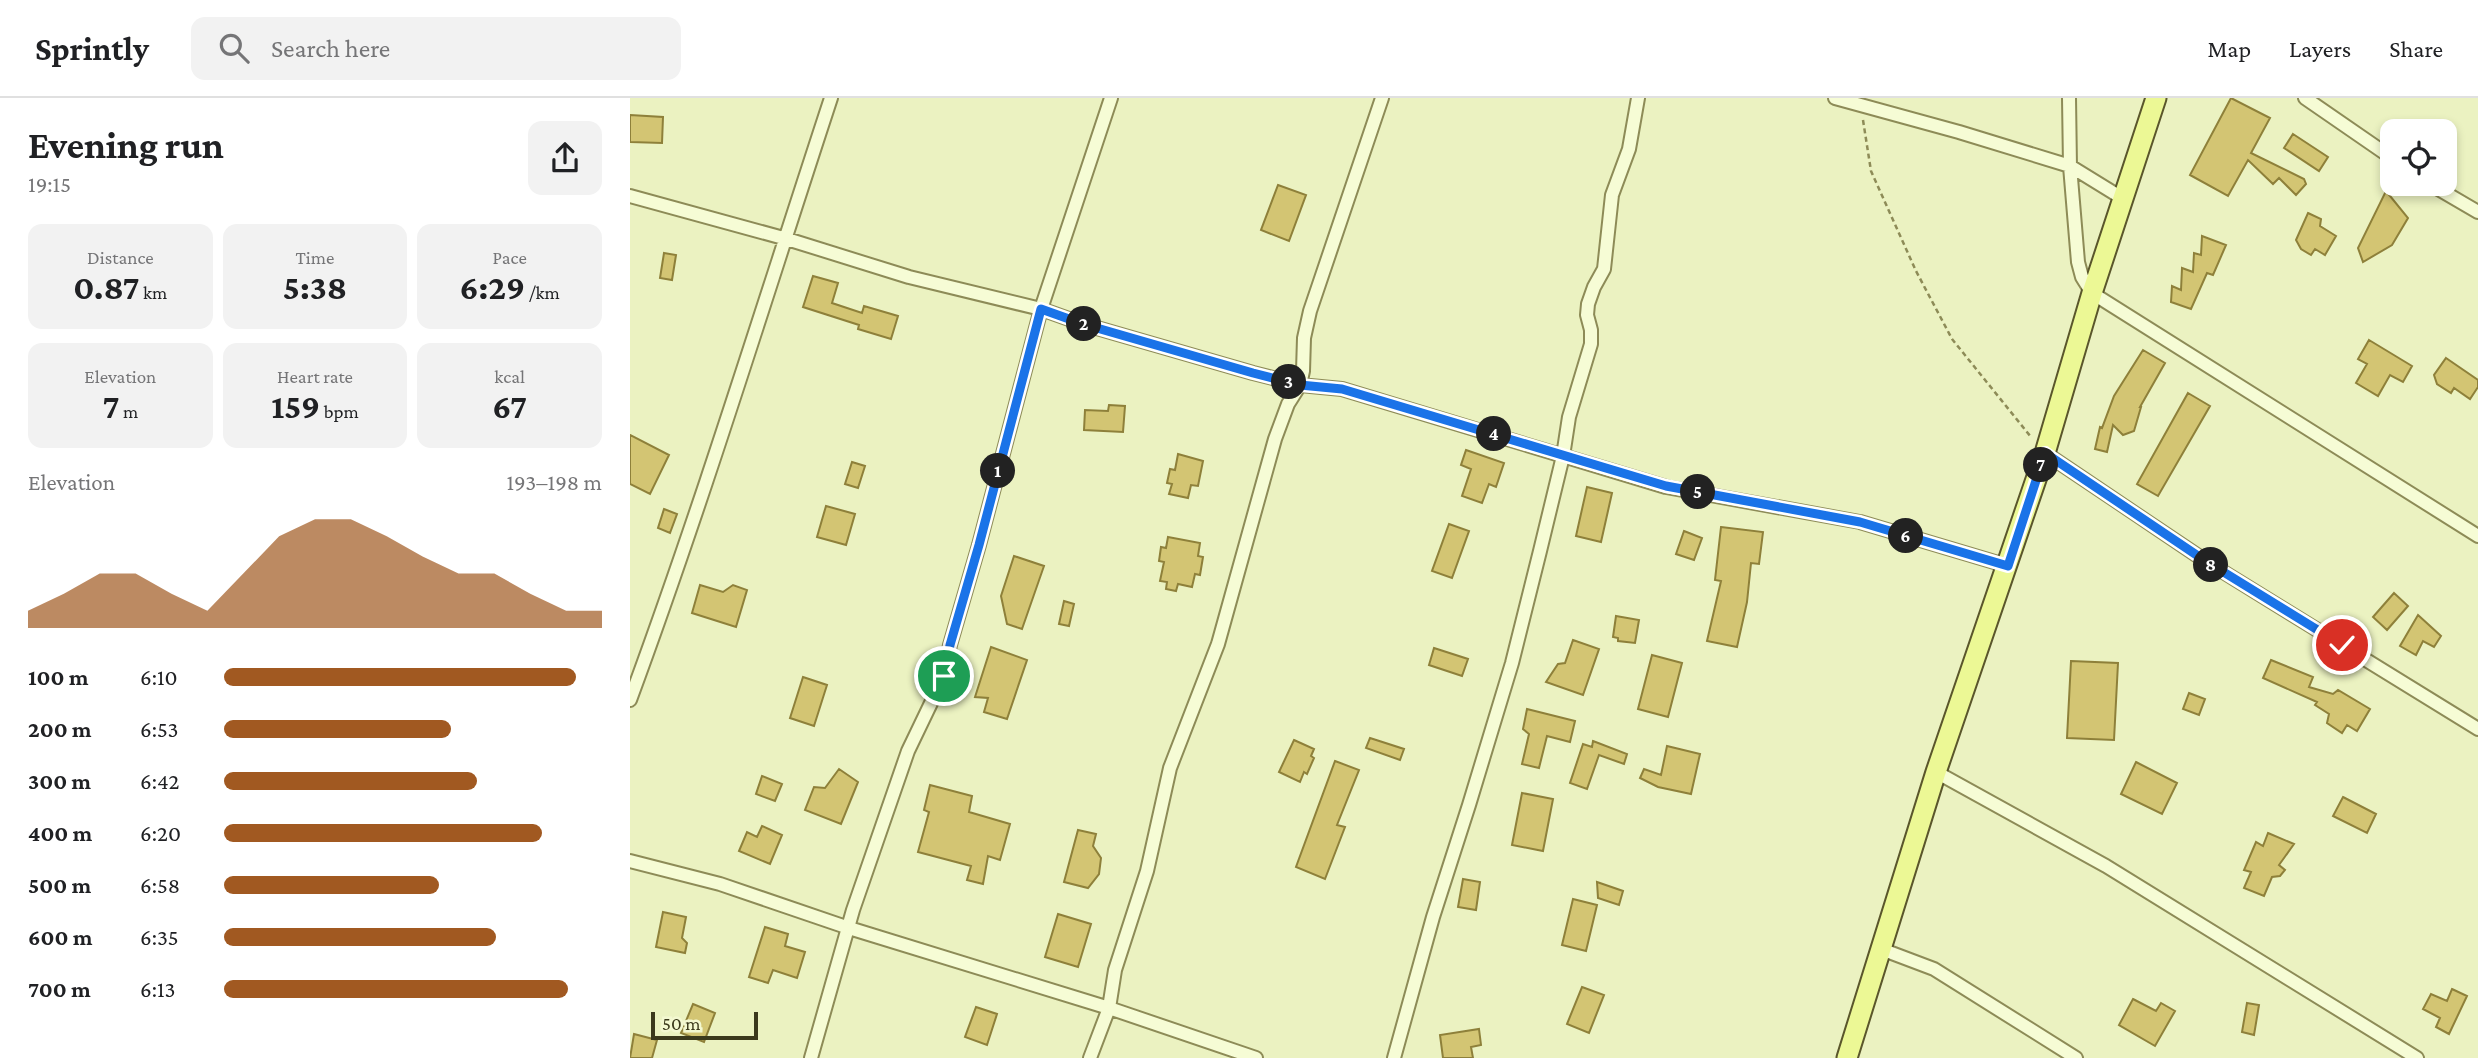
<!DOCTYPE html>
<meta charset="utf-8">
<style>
:root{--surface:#fff;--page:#f2f2f2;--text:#202124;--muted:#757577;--line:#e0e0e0;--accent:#a15921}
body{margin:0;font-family:"Crimson Pro",serif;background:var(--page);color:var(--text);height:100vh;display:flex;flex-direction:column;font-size:26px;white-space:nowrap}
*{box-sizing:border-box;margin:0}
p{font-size:23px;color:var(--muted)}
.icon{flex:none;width:38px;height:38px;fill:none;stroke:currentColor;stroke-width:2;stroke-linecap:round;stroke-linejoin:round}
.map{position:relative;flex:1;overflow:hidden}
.side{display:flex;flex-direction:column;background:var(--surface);width:630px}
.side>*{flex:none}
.fabs{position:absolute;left:1750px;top:21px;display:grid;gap:14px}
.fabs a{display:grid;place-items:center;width:77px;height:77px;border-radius:14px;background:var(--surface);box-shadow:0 4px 10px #0003;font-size:35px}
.scale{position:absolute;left:21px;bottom:18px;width:107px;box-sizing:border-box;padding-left:7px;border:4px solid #3b391c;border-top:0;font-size:19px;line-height:24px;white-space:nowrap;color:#3b391c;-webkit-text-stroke:5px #f3f8d1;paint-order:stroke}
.pin{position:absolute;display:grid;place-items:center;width:60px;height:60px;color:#fff;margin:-30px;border:4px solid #fff;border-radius:50%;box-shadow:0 2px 7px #0007}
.km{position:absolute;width:35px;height:35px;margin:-18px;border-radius:50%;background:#222;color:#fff;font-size:19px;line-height:35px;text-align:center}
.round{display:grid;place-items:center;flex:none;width:74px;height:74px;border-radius:14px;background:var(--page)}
.head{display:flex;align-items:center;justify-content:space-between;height:119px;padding:0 28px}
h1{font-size:38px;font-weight:700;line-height:52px}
.figures{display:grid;grid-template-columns:repeat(3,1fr);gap:10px;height:119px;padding:7px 28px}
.figures div{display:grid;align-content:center;border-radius:14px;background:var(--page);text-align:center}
.figures b{font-size:35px;font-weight:700}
.figures small{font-size:19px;font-weight:400}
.figures p{font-size:19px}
.chart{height:196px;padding:14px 28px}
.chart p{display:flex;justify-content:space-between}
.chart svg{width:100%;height:126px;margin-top:7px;fill:var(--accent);opacity:.7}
ul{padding:0 28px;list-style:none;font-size:23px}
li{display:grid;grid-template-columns:112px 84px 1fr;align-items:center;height:52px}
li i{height:18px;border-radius:9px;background:var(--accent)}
header{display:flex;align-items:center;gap:42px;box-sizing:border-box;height:98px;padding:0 35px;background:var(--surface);border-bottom:2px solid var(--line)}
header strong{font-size:33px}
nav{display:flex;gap:38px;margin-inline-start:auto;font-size:24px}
.search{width:490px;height:63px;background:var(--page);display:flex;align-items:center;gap:18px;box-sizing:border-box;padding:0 24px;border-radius:14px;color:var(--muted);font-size:26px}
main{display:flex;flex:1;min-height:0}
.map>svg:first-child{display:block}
.building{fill:#d3c573;stroke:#8e803a;stroke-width:2}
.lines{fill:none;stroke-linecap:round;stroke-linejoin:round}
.street-casing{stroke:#8d8b57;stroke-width:16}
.primary-casing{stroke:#5a562b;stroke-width:23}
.path{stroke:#8d8b57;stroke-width:2.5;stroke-dasharray:5 3.5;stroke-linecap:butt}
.street{stroke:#f6fcd5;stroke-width:12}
.primary{stroke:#ecf895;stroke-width:19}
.route-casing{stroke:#fff;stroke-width:14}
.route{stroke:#1a73e8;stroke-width:9}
</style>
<header>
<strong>Sprintly</strong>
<div class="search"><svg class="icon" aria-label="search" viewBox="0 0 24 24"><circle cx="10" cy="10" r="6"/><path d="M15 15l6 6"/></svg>Search here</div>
<nav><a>Map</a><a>Layers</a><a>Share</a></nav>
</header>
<main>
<section class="side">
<div class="head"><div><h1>Evening run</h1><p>19:15</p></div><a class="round"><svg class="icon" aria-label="share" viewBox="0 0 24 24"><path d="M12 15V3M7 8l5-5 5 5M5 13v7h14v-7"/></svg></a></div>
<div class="figures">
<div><p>Distance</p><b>0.87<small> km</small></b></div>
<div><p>Time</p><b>5:38</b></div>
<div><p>Pace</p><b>6:29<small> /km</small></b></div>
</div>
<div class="figures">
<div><p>Elevation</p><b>7<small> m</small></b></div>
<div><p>Heart rate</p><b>159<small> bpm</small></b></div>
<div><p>kcal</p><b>67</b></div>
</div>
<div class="chart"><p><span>Elevation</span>193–198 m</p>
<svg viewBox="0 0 160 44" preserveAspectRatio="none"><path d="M0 44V38L10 32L20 25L30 25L40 32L50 38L60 25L70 12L80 6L90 6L100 12L110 19L120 25L130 25L140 32L150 38L160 38V44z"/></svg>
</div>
<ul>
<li><b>100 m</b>6:10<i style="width:93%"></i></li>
<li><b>200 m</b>6:53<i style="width:60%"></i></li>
<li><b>300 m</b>6:42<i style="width:67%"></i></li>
<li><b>400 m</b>6:20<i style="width:84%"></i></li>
<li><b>500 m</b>6:58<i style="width:57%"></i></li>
<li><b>600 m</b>6:35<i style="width:72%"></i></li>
<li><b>700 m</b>6:13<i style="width:91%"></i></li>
</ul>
</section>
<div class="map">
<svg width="1848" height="960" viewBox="0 0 1848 960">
<rect width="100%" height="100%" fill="#ebf2c1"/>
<path class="building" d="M1601,0L1640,20L1621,55L1674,81L1676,86L1666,97L1649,80L1643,86L1618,62L1598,98L1560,77Z
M0,17L33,19L32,45L0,44Z
M1663,36L1698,59L1689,73L1654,50Z
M648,87L676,97L659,143L631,132Z
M1756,93L1778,120L1762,147L1733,164L1728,150Z
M1678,115L1691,121L1690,128L1706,138L1695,157L1685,151L1681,157L1671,151L1666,142Z
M1572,138L1596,147L1583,177L1577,175L1561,211L1541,204L1542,188L1551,192L1552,170L1563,174L1564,155L1571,157Z
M34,155L46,157L42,182L30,180Z
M183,178L208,185L202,205L232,215L234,208L268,218L261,241L228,231L229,227L173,209Z
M1739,242L1782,268L1773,284L1760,277L1748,298L1726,285L1737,266L1728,261Z
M1513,252L1535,265L1510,309H1511L1504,333L1493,337L1483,327L1477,354L1465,351L1470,329L1472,330L1484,298Z
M1816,260L1848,282V289L1840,301L1824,290L1821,295L1807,286L1804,277Z
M1558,295L1580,308L1528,398L1507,386Z
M479,307L495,308L493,334L454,332L455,312L478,313Z
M0,337L39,357L20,396L0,386Z
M836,352L874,365L866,389L859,386L852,405L832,398L841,371L831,367Z
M548,356L573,363L568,388L561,387L558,400L539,396L542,386L537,385L540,371L545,372Z
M222,364L235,368L228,390L215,386Z
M957,389L982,395L971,444L946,438Z
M196,408L225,416L216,447L187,439Z
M34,411L47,416L40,435L28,430Z
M819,426L839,433L822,480L802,473Z
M1091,429L1133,434L1129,466L1121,465L1117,504L1107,549L1077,543L1091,483L1085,482Z
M1054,433L1072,440L1064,462L1046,456Z
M538,439L570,445L568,458L573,459L570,477L565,476L562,489L548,486L546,493L536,491L537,484L530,483L534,464L529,463L531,449L536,450Z
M384,458L414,468L392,531L377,526L371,498Z
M70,487L93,494L103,487L117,492L106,529L62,515Z
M1764,495L1778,508L1757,532L1743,519Z
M434,503L444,506L439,528L429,526Z
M1788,517L1811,538L1804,549L1793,543L1786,557L1770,548Z
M986,518L1009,522L1005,545L988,543V540L983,539Z
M943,542L969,551L953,597L916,584L928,566L935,565Z
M361,549L397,562L377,621L354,614L358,600L345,599Z
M804,550L838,561L832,578L799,567Z
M1022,557L1052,565L1038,619L1008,611Z
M1641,562L1683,579L1679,589L1703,596L1708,592L1740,611L1727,633L1717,627L1712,635L1697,625L1699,616L1685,607L1687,604L1633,580Z
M1441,563L1488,565L1484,642L1437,640Z
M173,579L197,587L184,628L160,620Z
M1559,595L1575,601L1569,617L1553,611Z
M897,611L945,623L940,644L917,638L909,670L892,666L899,636L893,631Z
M740,640L774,651L770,662L736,650Z
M664,642L684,651L681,658L684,660L677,676L674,674L670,684L649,674Z
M963,643L997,656L994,666L969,657L957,691L940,685L953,646L962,649Z
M1037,648L1070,656L1061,696L1028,689L1010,680L1014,671L1031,677Z
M705,663L729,672L707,727L715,729L695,781L666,769Z
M1506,664L1547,685L1532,716L1491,696Z
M209,671L228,684L211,726L175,712L184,689L195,690Z
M132,678L152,686L145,703L126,696Z
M300,687L342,698L339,714L380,726L370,762L358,758L353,786L337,782L341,768L288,754L299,714L294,712Z
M892,695L923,701L913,753L882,747Z
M1713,699L1746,716L1737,735L1703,718Z
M132,728L152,737L140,766L109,753L117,734L127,739Z
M448,732L466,736L463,748L471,760L469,776L458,790L434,784Z
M1638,735L1664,746L1649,767L1655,772L1650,778L1642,779L1634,798L1614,790L1621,774L1614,772L1626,744L1633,748Z
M833,781L850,784L846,812L828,809Z
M967,784L993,793L989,807L968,800Z
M943,801L967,807L956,853L932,847Z
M33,814L56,819L52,840L57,845L55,855L26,849Z
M428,816L461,826L448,869L415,859Z
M135,829L158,836L155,848L175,854L167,880L143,872L138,885L119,879Z
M952,889L974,897L959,935L937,926Z
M1822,891L1837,898L1819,936L1806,929L1810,920L1793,911L1801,896L1817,903Z
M1503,901L1526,913L1531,905L1545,913L1525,948L1489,927Z
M1617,905L1629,907L1624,937L1612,934Z
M63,906L85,915L74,944L51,935Z
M346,909L367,916L357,947L335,939Z
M849,931L851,947L841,949L843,960H813L810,937Z
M4,936L27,942L22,960H0Z"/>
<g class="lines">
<g class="street-casing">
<path id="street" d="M1205,0L1329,34L1440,68L1492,100
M1439,0L1440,68L1448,164L1452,179L1462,195L1848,438
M1675,0L1762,60
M1800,86L1848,114
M0,98L157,141L279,179L411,211L453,226L623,275L670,287L712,291L1036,389L1230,424L1378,468
M1415,355L1574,462L1848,631
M0,602C73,404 135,201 201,0
M1306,674L1476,768L1787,960
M0,763L90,786L219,830L479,910L626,960
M1251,851L1304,871L1446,960
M181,960L223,812L278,653L314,578L320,547L349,447L411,211L481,0
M460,960L479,910L485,872L517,773L540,670L588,546L645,341L658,306L670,287L673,273L674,240L680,213L752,0
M764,960L803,819L839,707L882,565L910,453L933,358L939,319L961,246V232L957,217L958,206L964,189L974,171L982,97L999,51L1008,0"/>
</g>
<g class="primary-casing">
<path id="primary" d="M1217,960L1306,674L1415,355L1462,195L1526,0"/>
</g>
<path class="path" d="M1233,22L1241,73L1286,173L1322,241L1401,339"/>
<use href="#street" class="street"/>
<use href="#primary" class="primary"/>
</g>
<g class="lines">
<g class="route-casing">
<path id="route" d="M314,578L320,547L349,447L411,211L453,226L623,275L670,287L712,291L1036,388L1230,424L1378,468L1415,355L1574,462L1712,547"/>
</g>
<use href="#route" class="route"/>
</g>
</svg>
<div class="fabs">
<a><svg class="icon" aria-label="locate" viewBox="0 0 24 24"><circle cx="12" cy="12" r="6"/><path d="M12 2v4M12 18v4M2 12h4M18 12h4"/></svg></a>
</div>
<div class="scale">50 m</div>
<div class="pin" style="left:314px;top:578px;background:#1e9e55"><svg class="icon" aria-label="arrive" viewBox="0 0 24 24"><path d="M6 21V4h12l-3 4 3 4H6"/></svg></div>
<div class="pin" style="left:1712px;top:547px;background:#d93025"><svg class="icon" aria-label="check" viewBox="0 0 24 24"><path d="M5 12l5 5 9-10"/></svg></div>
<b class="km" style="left:368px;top:373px">1</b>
<b class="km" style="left:454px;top:226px">2</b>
<b class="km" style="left:659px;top:284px">3</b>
<b class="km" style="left:864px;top:336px">4</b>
<b class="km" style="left:1068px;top:394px">5</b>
<b class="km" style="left:1276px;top:438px">6</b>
<b class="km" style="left:1411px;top:367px">7</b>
<b class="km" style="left:1581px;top:467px">8</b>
</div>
</main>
